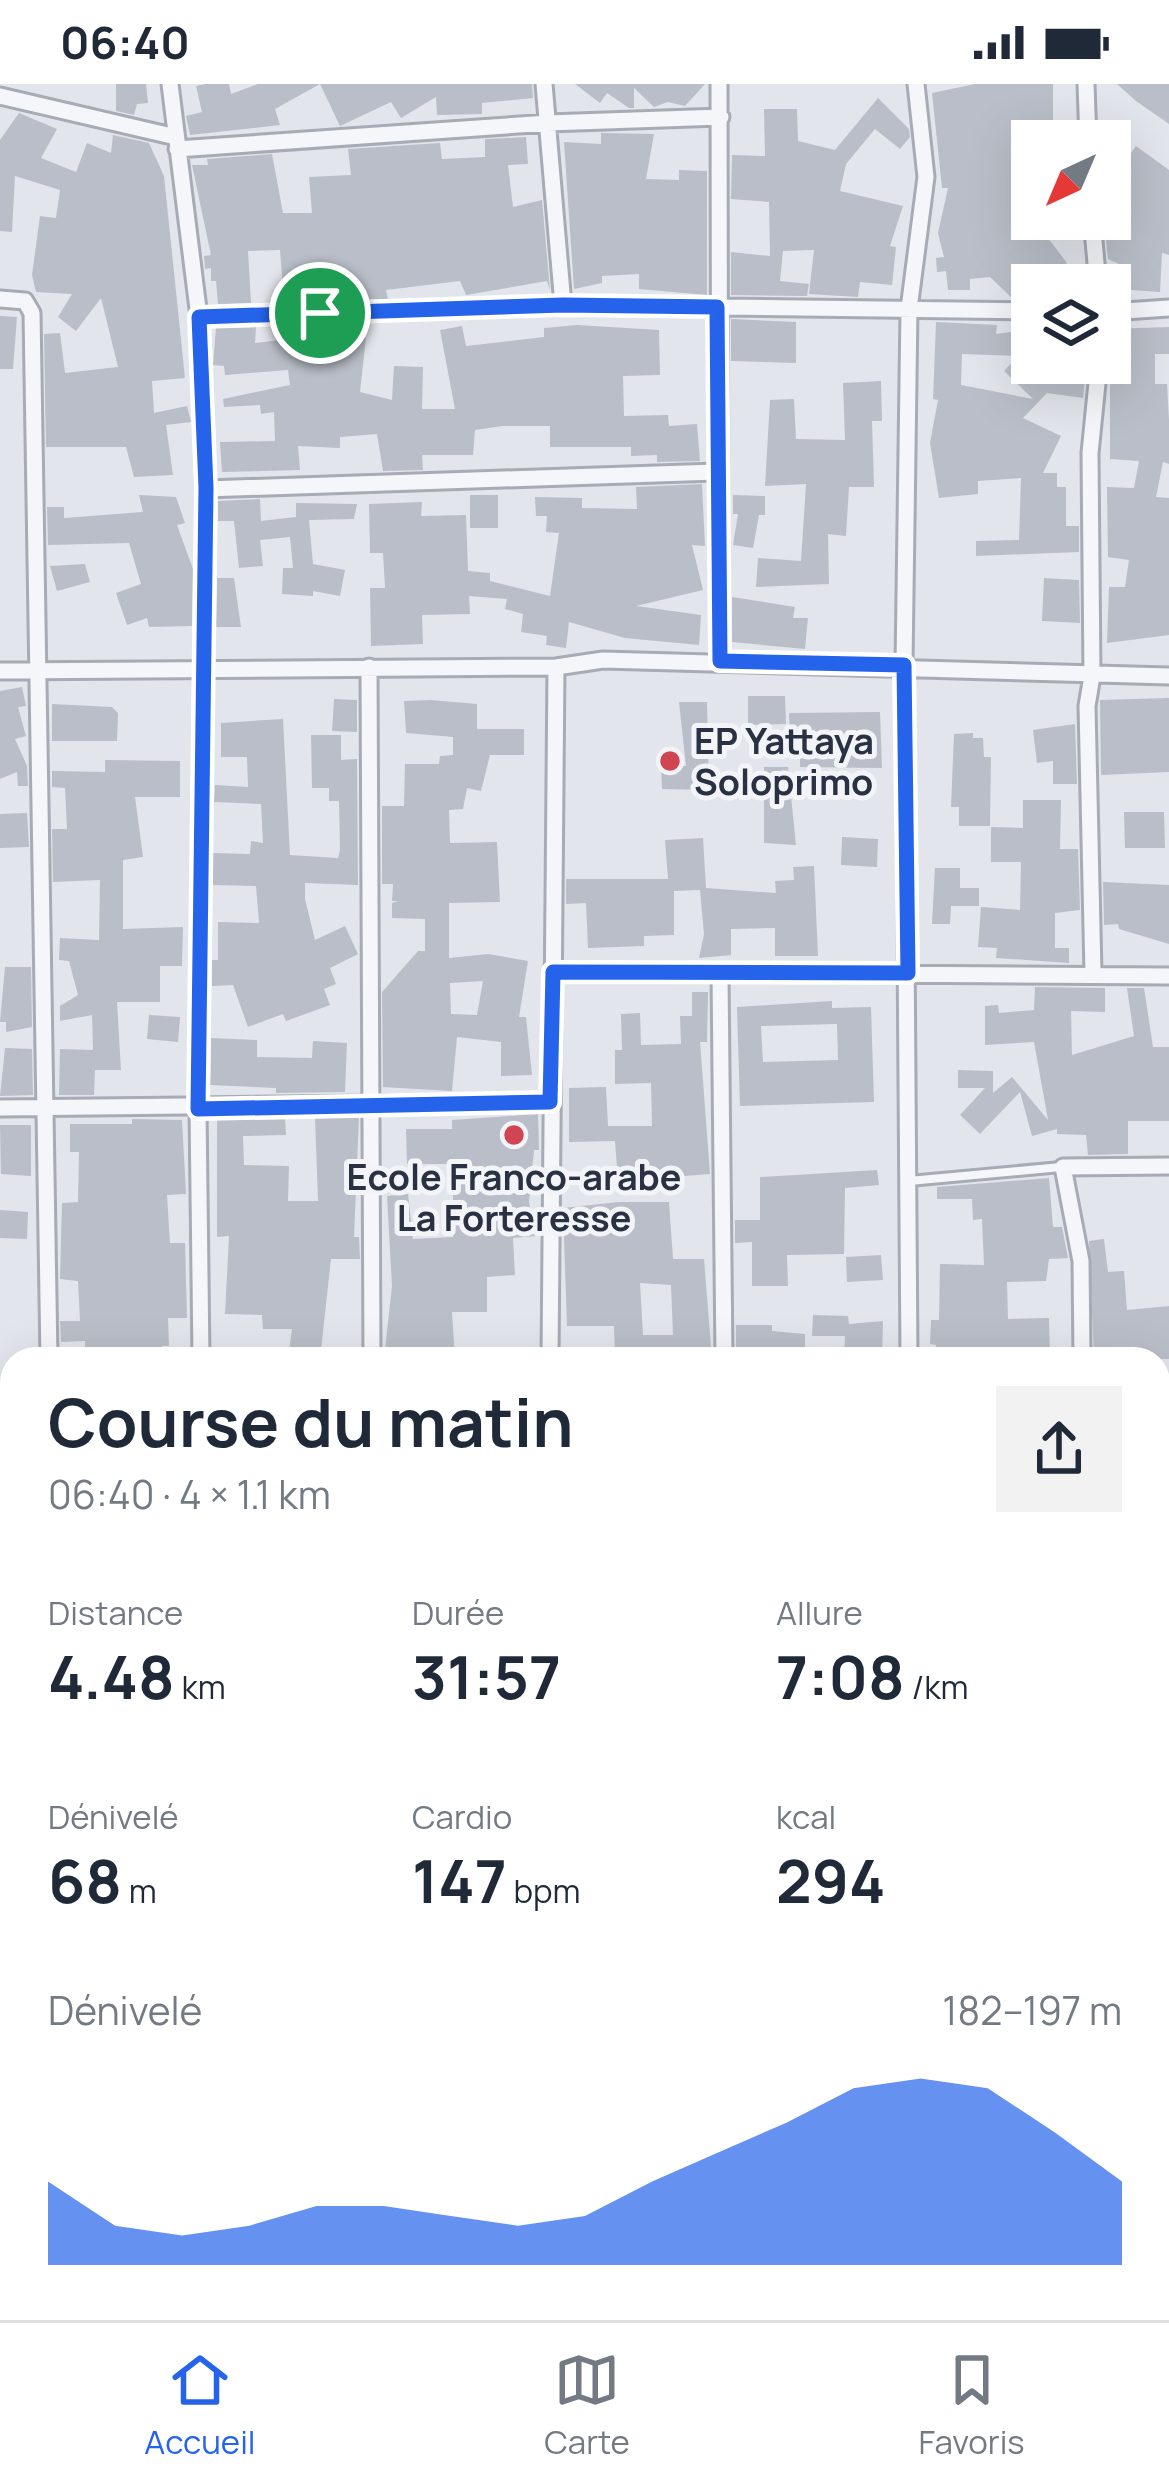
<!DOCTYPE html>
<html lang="fr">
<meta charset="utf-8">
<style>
:root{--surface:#fff;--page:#f2f2f3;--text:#1f2937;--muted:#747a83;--line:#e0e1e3;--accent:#2563eb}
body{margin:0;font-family:Manrope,sans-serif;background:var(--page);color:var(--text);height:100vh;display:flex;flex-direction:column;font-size:45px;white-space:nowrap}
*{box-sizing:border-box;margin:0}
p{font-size:39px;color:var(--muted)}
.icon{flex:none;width:66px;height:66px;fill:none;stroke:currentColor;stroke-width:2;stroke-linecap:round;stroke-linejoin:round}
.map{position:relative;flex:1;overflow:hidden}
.panel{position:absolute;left:0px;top:1263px;width:1170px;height:975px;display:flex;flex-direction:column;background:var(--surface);border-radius:36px 36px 0 0;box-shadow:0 12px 48px #0002}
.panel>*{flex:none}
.needle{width:78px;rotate:224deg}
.buttons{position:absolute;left:1011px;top:36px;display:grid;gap:24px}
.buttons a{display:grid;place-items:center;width:120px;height:120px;border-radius:0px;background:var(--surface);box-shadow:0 12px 48px #0002;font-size:60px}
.pin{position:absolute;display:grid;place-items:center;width:102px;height:102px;color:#fff;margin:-51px;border:6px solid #fff;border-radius:50%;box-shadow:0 3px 12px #0007}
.round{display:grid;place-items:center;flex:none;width:126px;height:126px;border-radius:0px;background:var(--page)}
.summary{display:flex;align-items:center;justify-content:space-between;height:204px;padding:0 48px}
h1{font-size:66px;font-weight:700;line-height:90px}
.metrics{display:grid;grid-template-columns:repeat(3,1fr);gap:18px;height:204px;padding:12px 48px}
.metrics div{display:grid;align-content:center}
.metrics b{font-size:60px;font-weight:700}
.metrics small{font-size:33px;font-weight:400}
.metrics p{font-size:33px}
.chart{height:336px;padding:24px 48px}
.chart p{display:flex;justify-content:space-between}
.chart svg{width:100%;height:216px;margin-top:12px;fill:var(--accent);opacity:.7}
.status{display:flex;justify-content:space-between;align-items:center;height:84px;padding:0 60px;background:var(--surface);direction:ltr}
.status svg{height:33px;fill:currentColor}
.tab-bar{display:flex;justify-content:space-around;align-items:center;height:168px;border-top:3px solid var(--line);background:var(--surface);font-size:33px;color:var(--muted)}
.tab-bar a{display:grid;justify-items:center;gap:6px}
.tab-bar .active{color:var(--accent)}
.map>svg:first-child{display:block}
.building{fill:#b9bec8;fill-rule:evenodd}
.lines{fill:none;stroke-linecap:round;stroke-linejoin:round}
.service-casing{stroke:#a7abb5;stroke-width:14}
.minor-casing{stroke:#a7abb5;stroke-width:21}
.service{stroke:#f5f6f9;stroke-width:8}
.minor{stroke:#f5f6f9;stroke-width:15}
.route-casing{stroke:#fff;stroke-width:24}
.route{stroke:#2563eb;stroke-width:15}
.poi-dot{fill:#d14553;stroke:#f2f4f8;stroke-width:4.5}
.labels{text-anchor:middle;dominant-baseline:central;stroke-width:10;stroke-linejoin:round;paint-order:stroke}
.poi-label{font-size:36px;font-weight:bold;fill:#293143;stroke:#f2f4f8;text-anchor:start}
</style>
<div class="status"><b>06:40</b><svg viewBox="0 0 49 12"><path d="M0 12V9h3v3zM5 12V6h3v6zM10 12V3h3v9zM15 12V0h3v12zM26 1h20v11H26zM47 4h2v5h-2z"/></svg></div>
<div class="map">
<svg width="1169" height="2236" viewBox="0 0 1169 2236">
<rect width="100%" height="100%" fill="#e2e5eb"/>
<path class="building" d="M116,0H146L148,19L137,20L134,31L116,27Z
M205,0H229L231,10L258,0H532L533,14L482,19V30L437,31L436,13L401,34L391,18L340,42L320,0L275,25L280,41L190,51L186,32L202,28L196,2Z
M575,0H705L685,22L668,18L654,23L634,4V24H629L607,9L600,19Z
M975,0H1053V44H1032V149L1041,145L1067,179L1013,215L990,193L970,195V206H948L946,187L937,188L936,174L944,173L938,149L948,104H942L932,9Z
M1117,0H1169V40L1136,17Z
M878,14L909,45L910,53L900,65L875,45L846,80L840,107L903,122L890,162L896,163L892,201L860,198L858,213L809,210L814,166L783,167L780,197L809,200L807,212L731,211V168L770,172L769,118L731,115L732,71L765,72L764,25H797L798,57L835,66Z
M19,29L57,45L41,74L76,88L87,59L111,69L113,51L149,59L164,92L185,294L152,297L154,329L187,322L191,338L166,341L173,391L134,393L126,363H46L44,250L60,249L65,289L118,283L101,214L76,247L58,233L72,210L36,208L32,191L40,132L56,134L60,106L15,92L12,148L0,147V56Z
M601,49L654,50L646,95L679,96V86L707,87V211L639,205V190L602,192V199L574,205L564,58L601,60Z
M526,53L528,80L508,81L513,123L542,116L550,206L547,197L466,211L460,197L386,206L388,215L284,218L280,166L248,167L251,219L218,220L216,197H211V184L205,185L204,172L211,171L192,81H208L207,75L272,70L283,129H312L309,93L351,91L348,65L440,59L442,75L485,73V55Z
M1136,62L1169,86V171L1162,169L1160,208L1118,205L1119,180L1108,175L1106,157L1115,137L1110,135V112L1118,115L1130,90L1121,83Z
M0,232L17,233L13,285H0Z
M731,235L796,238V279L731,277Z
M936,238L997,241L996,250L1032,245V279H1087L1083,314L1047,309L1023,334L1061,352L1043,389H1057V403H1066V442H1079V468L976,472V457L1019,456L1021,394L978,397V410L939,414L930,359L938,316L933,315ZM962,270L1018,272L1004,287L1033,315L961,301Z
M577,241L659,246L660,291L623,292L624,332L668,331L669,342L697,340L700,377L657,378V371L631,372V363H550V342H502L475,346L473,371H422L423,386L383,387L377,350L340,353V364L298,362L300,386L222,388L220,358L275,357L274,328L261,330L260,321L224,323L223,315L290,301L288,286L225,291L224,282L213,281L216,244L256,243L255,259L340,249L366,254L360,308L392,316L394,282L423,283L422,325H455L440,246L462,242L466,262L544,253V244Z
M1169,243V270H1155V300H1167L1169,336V380L1163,378L1156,413L1169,414V551L1107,559L1109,503H1125L1129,476L1108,473L1107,403L1134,404L1139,377L1110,375V245Z
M881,297L882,337H872L874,403H849L846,452L828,450L829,500L756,503L758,474L801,477L806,400L765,402L770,316L794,315L796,355L845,356L843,299Z
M702,400L705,462L692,461L703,506L636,522L701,531L699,561L625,554L569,538L566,564L546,561L547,552L521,548L523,530L505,525L507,515L469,512L470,530L422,531L423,560L371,562L370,504H385L383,469H370L369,420L422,418L421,432L466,431L468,487L490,489V497L550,512L559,449L546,448L547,432H536L535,413L582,414V424L637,425L636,403Z
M139,411L176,413L185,439L177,441L193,485L192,542L149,543L147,534L127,541L116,509L141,500L129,459L48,461L47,423H64V434L143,428Z
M470,411H498V444H470Z
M733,411L765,412V431H759L753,464L733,461L738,430H733Z
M260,415L261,437L296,433V419L357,420L354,435L309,436L313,480L345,486L340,512L313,507V512L282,510L283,484H293L290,453L260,456L263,482L239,484L234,437H218V417Z
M85,480L90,498L57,507L50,482Z
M217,494H234L241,543H216Z
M1044,494L1079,496L1080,539L1042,537Z
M732,513L795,523L793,534H808L805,565L732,558Z
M22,603L26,622L18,623L26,652L15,655L27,682L28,702H18L17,688L0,695V607Z
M748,612H785L786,640L748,641Z
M1169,614V688L1101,691L1100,616Z
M334,615L357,616V648L332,647Z
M431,616L477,620V645H524V671H490L481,707L467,704L463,725L449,726L450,759L497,758L500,818L449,819V874L488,870L528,877L519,933H526L532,991L501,992V958L457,953L452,1007L383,1003L382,908L418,867H425V835L392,834V819L398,817H392L393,800H382V722H404L405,680H439L440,672L453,671V653L406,649L404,617ZM483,897L477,931L451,930L450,899Z
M679,618H707L709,706L662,705L661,682H686Z
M52,620L112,623L118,629L117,657H52Z
M880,628L882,684L800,683V673L833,670L832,653L790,652L789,629Z
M283,635L290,771L338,774L340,766L339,717H329V704H312L311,651H341V676L357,675L358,801L305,799V815L315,856L345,842L358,870L330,884L336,900L324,905L330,921L286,937L283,930L248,943L233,901L212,902V876H218V838L259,839L256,802L213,801V769L250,770L251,757L263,759L261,720L214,718L215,701L248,703L247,673H221V639Z
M1075,640L1077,700H1053V677L1037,679L1033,646Z
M973,649V654H983L984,673H991L990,742H959V723H951L954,650Z
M105,676L180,677V713H135L143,773L123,776V845L183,843L182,882H160V918H117L121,986H95L94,1011H59L60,965L93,966L92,931L60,937V922L78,911L69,877L59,876L60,854L99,856L100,796L53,798L52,745H67L65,704L52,703V687L105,688Z
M764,683H788L796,761L764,759Z
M1023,716H1061L1060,765H1078L1080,826L1055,829V864H1069V879L996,874L997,864L978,863L981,823L1020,826L1021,778H991V743L1023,744Z
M1124,728H1164L1165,764H1125Z
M27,729L29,763L0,764V730Z
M842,753L878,755L877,783L841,781Z
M703,754L706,804L776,809L775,797L794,796L793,783L814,782L818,872H775V844L731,845V871L699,874L704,850L700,806L674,807V851L644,852V862L588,864L586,819L566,820V795H668L665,756Z
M935,784H960V804H979V822H951L950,840H932Z
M1103,798L1169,801V860L1119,845L1118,840L1104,841Z
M5,883H31L32,943L6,948V938H0Z
M1035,903L1105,904V928L1071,927L1072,971L1134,952L1127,904H1144L1153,963H1169V1037H1128V1070L1088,1071L1086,1051L1057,1050V1045L1032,1052L1020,1008L980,1050L960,1031L985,1004H958V986L993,987V1009L1012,993L1048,1036L1034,958L985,961V922L998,921L999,929L1034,926Z
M692,908H708L707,958H700L710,1090L618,1097L615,1057L569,1058V1004L606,1003L608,1042H652L651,999L615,1000V966H622L621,930L640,929L641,961L681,960L680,932H692Z
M832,917V924L871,923L874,1018L740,1022L737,923ZM837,940L838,976L763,978L761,942Z
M149,931L180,933L178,958L147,955Z
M211,954L257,956V973L312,974L313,957L347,959L345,1008L276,1009V1004L210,1001Z
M5,964L32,965L33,1011L0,1012Z
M538,1030L539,1066H534L529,1118L535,1152L513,1154L515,1191L487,1193V1228H452L455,1275H384L392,1202L387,1112L408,1110L413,1155L453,1153V1080H407L406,1045H452V1036Z
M359,1032L354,1153H359L360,1175H331L320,1275H288L292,1245H263L262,1231L225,1230L229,1152L217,1153V1034L285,1033L286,1051L243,1052L244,1081L289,1082L288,1117H318L315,1033Z
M132,1035L182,1036L186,1110L167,1111L170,1159H185L187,1234H168L169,1262H162L163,1275H119V1268L85,1267V1257L61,1258L60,1237H80L78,1197L60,1195L62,1119L78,1118L79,1068H70V1040H132Z
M0,1041H31V1092L1,1090Z
M877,1086L879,1101L845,1104L844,1170L787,1171L788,1202H752V1158L735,1159V1136H760V1093Z
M1049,1094L1053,1143H1062L1068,1174L1049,1175L1046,1197L1007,1198L1008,1235L1049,1234L1050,1275H935L936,1261L930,1260L931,1236H939L940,1180L984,1181L982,1135L973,1136L972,1115H937V1103Z
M619,1118H669L673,1175H704L712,1275H615L614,1242H567L563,1124ZM640,1199L671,1201L673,1251H643Z
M0,1126L28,1128L27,1155L0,1154Z
M1104,1155L1108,1188L1124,1187L1127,1226L1169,1222V1275H1094L1089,1157Z
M881,1171L883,1196L847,1198L846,1173Z
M813,1231L848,1232L849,1240L883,1237L882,1275H844L845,1252H812Z
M736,1241H772V1247L805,1250V1275L736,1269Z"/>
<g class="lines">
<g class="service-casing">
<path id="service" d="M909,1097L1061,1083"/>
</g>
<g class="minor-casing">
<path id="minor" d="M170,0L199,233L206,405L198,1025L201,1275
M544,0L563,221
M719,0L720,577
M1086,0L1088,57
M0,12L176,53
M177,65L548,39L721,33
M1092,135L1098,201
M0,215L25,217L32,229L49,1275
M1110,228L1169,224
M199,233L563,221L1032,227
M206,405L716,388
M369,583L372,1275
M0,587L556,583L603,576L1169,592
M553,888L1169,892
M1093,889L1087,622L1092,592L1090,369L1099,279
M720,892L724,1275
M0,1024L551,1018
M550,1275L556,583
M909,1275L904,581L909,225L926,93L916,0
M1082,1275L1081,1177L1063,1083L1169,1082
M0,1415L12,1416
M1158,1586H1169
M0,1803L12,1802
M1158,2101H1169
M209,2226V2236
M737,2226L738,2236
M929,2226L930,2236
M39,2236V2226
M546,2236V2226"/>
</g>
<use href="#service" class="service"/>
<use href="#minor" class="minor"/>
</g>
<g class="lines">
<g class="route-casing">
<path id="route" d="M563,221L717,223L720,577L904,581L908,889L553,888L550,1018L198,1025L206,404L199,233Z"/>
</g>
<use href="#route" class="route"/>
</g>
<g class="poi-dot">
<circle cx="670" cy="677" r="12"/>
<circle cx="514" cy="1051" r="12"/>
</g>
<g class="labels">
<g class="poi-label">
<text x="694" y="656">EP Yattaya<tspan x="694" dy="41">Soloprimo</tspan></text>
<text x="514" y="1092" text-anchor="middle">Ecole Franco-arabe<tspan x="514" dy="41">La Forteresse</tspan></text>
</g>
</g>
</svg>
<div class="buttons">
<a><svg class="needle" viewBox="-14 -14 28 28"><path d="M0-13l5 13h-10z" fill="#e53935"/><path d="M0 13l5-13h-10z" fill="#747a83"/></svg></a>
<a><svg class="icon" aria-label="layers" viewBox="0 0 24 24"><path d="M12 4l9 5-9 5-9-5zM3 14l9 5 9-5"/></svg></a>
</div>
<div class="pin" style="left:320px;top:229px;background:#1e9e55"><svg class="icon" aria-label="arrive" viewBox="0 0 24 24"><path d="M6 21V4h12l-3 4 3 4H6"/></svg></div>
<section class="panel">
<div class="summary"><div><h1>Course du matin</h1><p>06:40 · 4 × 1.1 km</p></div><a class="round"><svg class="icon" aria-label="share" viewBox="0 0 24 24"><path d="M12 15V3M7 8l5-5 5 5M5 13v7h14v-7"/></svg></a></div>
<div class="metrics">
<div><p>Distance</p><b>4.48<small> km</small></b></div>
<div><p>Durée</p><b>31:57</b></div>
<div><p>Allure</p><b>7:08<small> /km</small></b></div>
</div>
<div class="metrics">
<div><p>Dénivelé</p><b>68<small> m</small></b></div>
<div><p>Cardio</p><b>147<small> bpm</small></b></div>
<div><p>kcal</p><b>294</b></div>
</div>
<div class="chart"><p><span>Dénivelé</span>182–197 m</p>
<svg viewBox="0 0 160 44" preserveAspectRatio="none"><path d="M0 44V27L10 36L20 38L30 36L40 32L50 32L60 34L70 36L80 34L90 27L100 21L110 15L120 8L130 6L140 8L150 17L160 27V44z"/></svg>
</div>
</section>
</div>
<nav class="tab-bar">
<a class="active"><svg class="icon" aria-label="home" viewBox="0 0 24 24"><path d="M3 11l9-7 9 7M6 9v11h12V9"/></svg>Accueil</a>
<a><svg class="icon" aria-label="map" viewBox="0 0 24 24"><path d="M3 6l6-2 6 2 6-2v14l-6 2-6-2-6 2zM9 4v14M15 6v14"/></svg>Carte</a>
<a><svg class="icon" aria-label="saved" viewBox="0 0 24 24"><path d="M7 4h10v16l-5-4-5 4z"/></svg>Favoris</a>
</nav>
